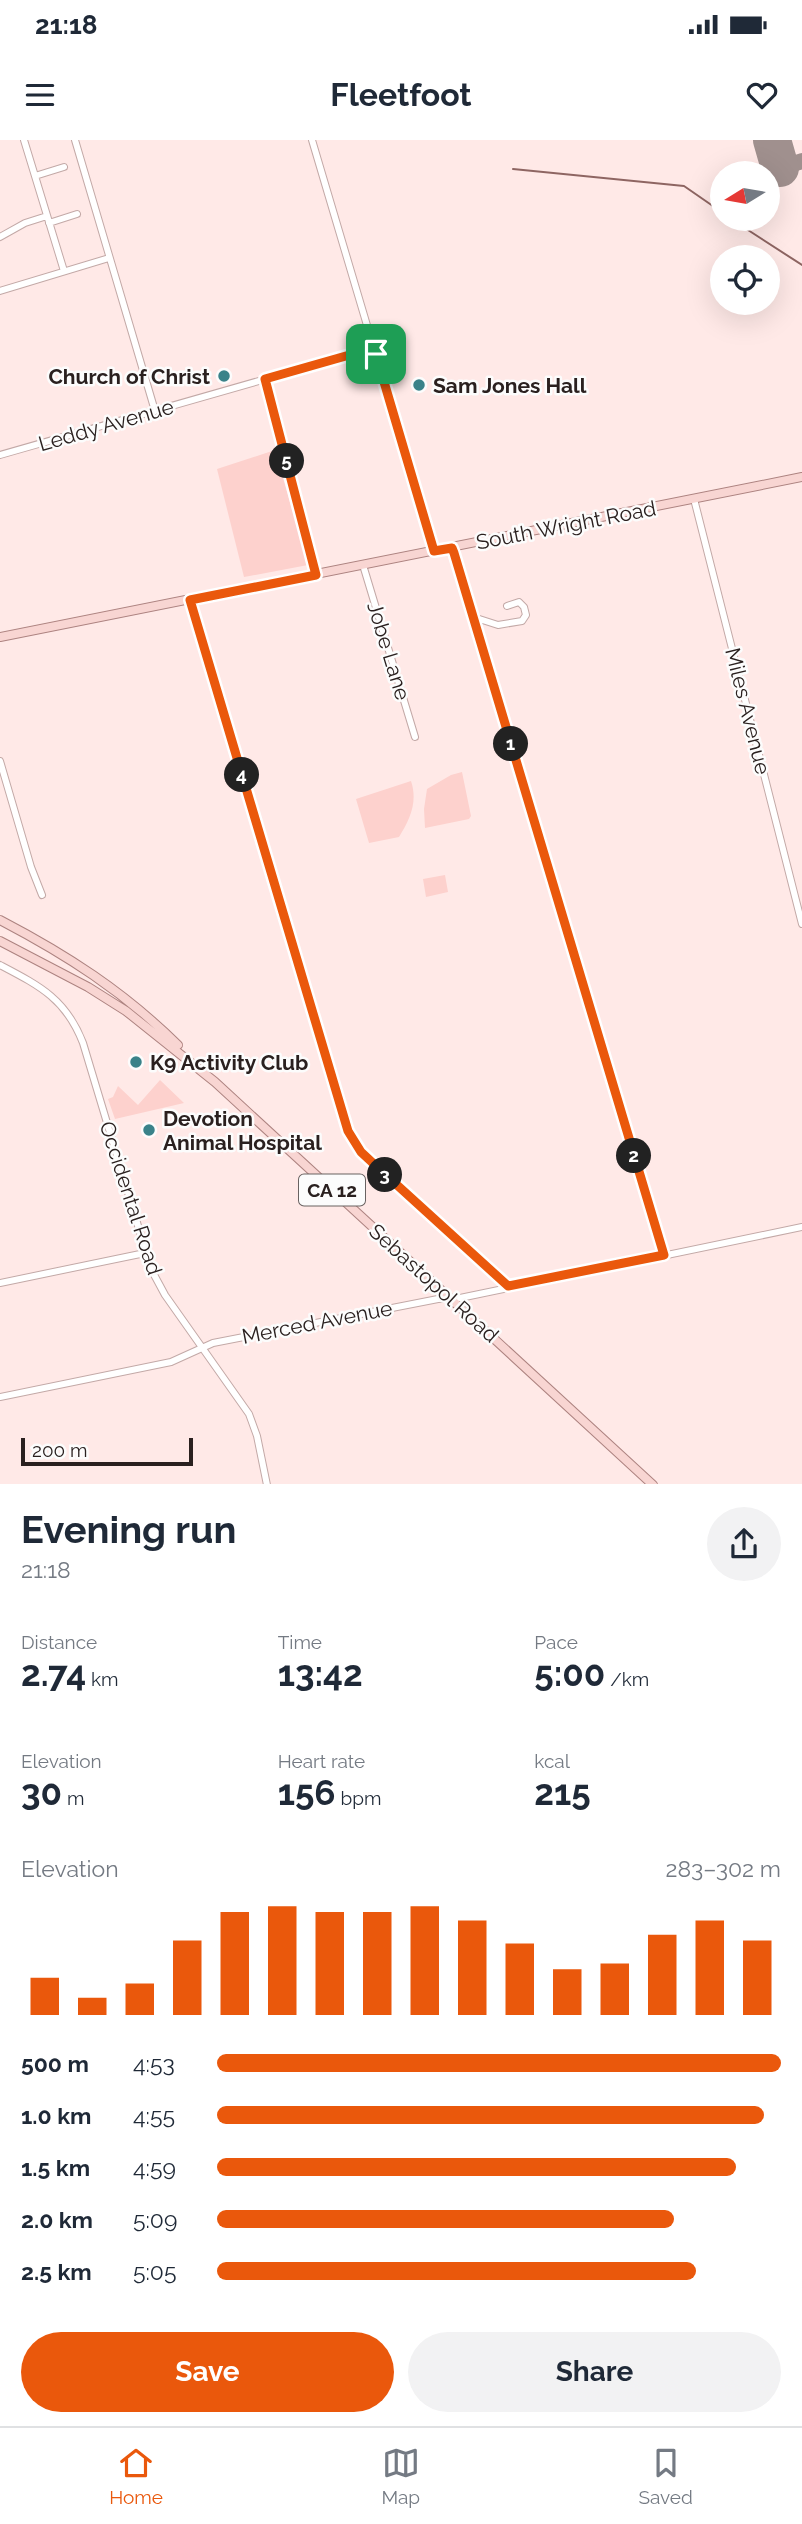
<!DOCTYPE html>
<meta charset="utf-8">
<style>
:root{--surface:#fff;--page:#f2f2f3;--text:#1f2937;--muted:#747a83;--line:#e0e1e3;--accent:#ea580c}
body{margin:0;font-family:Raleway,sans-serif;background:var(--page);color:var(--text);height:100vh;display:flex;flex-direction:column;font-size:26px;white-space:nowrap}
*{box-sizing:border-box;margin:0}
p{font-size:23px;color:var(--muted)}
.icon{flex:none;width:38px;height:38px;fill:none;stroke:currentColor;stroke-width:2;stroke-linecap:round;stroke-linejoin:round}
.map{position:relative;height:1344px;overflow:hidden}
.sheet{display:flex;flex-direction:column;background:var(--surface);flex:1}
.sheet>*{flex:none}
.needle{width:46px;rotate:259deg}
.tools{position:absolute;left:710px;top:21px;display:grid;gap:14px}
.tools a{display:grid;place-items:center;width:70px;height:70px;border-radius:50%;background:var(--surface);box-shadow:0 7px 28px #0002;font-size:35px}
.scale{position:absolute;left:21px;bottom:18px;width:172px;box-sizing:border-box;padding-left:7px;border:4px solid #2a201f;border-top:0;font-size:19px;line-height:24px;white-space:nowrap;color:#2a201f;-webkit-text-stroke:5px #fcfcfc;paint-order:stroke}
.pin{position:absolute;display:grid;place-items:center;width:60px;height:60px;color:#fff;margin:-30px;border-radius:14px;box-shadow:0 4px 10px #0006}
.km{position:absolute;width:35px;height:35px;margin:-18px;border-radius:50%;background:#222;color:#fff;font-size:19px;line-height:35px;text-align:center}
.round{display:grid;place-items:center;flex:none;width:74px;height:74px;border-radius:37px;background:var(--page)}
.summary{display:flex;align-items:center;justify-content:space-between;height:119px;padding:0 21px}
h1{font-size:38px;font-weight:700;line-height:52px}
.figures{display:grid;grid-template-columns:repeat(3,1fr);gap:10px;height:119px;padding:7px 21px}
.figures div{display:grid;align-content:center}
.figures b{font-size:35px;font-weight:700}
.figures small{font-size:19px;font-weight:400}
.figures p{font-size:19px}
.chart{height:196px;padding:14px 21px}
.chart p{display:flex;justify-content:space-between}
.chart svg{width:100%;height:126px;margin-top:7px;stroke:var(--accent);stroke-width:6}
.cta{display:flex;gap:14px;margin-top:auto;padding:14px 21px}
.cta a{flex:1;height:80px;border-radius:42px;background:var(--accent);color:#fff;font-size:28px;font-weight:700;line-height:80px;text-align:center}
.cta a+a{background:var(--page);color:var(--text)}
ul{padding:0 21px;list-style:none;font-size:23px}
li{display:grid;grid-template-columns:112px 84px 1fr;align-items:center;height:52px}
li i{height:18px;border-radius:9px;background:var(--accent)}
.status{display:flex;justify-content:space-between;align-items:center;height:49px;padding:0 35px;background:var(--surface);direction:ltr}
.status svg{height:19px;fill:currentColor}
header{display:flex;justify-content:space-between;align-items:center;height:91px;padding:0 21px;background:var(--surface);font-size:32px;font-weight:700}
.menu{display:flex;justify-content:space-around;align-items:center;height:98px;border-top:2px solid var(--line);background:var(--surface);font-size:19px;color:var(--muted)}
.menu a{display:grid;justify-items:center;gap:4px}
.menu .active{color:var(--accent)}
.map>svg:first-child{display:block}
.green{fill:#fdd1cd}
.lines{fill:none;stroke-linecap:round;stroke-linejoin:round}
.stream{stroke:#8e6562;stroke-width:2}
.taxiway{stroke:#a0908e;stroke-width:16}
.runway{stroke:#a0908e;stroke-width:38}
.minor-casing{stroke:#c3a9a7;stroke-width:8}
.major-casing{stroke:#ad8380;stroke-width:10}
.minor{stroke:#fff;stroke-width:6}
.major{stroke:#f8d5d2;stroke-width:8}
.route-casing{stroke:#fff;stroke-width:14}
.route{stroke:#ea580c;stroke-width:9}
.poi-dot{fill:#3a8289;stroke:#fcfcfc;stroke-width:2.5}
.labels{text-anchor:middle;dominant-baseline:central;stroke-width:5;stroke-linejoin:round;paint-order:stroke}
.shield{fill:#fcfcfc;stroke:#696261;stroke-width:2}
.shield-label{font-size:19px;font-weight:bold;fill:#2a201f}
.poi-label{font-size:21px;font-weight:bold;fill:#2a201f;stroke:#fcfcfc;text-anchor:start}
.street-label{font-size:21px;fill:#2a201f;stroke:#fcfcfc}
</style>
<div class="status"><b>21:18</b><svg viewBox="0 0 49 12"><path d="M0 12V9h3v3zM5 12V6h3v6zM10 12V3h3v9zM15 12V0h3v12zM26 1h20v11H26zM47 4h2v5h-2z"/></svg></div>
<header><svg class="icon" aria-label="menu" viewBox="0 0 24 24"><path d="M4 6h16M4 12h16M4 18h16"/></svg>Fleetfoot<svg class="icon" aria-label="heart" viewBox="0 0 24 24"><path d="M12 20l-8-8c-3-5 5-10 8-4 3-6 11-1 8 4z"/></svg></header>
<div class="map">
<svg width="802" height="1345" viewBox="0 0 802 1345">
<rect width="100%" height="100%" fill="#ffe9e7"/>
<path class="green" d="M275,310L308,425L244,437L217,329Z
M462,632L471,676L469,679L425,688L424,669L427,649L451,635Z
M411,641C418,662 410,679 399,697L369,703L356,659Z
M445,735L448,752L426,757L423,739Z
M160,940L184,963L115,979L108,959L113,957L118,946L138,965Z"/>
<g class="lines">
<path class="stream" d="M513,29L684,46L723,73
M731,79L802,125"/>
<path class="taxiway" d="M780,28L802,21"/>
<path class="runway" d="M772,0L780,28"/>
<g class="minor-casing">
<path id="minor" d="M24,0L64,131
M75,0L155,271
M312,0L434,411
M35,36L64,27
M49,83L77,74
M0,97L25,83L47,76
M0,151L109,118
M265,239L316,435
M0,315L374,208
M694,359L802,784
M452,408L664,1115
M363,425L415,597
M190,460L348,991L361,1012L375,1025L508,1146
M473,477L498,485L522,481L526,475L524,467L519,462L507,466
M0,621L31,727L42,755
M0,825C40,846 66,859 83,903L151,1129L165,1155L249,1274L257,1296L267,1345
M0,1143L145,1113
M0,1257L171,1222L213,1203L438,1159L460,1158L802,1087"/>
</g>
<g class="major-casing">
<path id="major" d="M0,497L802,337
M0,780C67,815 123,851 178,905
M0,801L88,847L126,871L215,942L653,1345"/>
</g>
<use href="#minor" class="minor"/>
<use href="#major" class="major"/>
</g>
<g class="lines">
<g class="route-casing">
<path id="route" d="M374,208L434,411L452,408L454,413L664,1115L508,1146L375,1025L361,1012L348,991L190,460L316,435L265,239Z"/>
</g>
<use href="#route" class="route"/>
</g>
<g class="poi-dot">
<circle cx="224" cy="236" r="7"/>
<circle cx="419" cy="245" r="7"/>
<circle cx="136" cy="922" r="7"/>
<circle cx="149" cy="990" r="7"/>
</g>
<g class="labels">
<rect class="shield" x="299" y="1034.5" width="66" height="31" rx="5"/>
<g class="shield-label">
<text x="332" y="1050">CA 12</text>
</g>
<g class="poi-label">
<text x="210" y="236" text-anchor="end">Church of Christ</text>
<text x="433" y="245">Sam Jones Hall</text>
<text x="150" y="922">K9 Activity Club</text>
<text x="163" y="978">Devotion<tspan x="163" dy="24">Animal Hospital</tspan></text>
</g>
<g class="street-label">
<text transform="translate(106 285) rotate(-16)">Leddy Avenue</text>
<text transform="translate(566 385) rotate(-11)">South Wright Road</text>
<text transform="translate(389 511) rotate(73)">Jobe Lane</text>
<text transform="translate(748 571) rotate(76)">Miles Avenue</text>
<text transform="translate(131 1058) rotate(72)">Occidental Road</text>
<text transform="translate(434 1143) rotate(42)">Sebastopol Road</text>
<text transform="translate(317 1182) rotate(-11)">Merced Avenue</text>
</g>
</g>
</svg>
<div class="tools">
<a><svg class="needle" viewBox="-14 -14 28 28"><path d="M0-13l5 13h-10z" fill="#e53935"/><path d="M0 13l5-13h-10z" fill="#747a83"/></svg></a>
<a><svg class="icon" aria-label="locate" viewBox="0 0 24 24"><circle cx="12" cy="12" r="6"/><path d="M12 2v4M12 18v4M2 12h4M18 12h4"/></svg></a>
</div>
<div class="scale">200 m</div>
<div class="pin" style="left:376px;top:214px;background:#1e9e55"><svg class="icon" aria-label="arrive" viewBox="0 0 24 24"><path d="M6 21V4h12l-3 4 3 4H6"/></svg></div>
<b class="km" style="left:511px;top:604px">1</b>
<b class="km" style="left:634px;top:1016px">2</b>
<b class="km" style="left:385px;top:1035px">3</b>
<b class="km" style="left:242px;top:635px">4</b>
<b class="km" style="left:287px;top:321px">5</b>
</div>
<section class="sheet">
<div class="summary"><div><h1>Evening run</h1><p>21:18</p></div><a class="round"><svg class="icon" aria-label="share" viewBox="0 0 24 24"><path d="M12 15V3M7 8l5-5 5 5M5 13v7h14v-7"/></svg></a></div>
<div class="figures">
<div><p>Distance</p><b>2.74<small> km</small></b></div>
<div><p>Time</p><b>13:42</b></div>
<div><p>Pace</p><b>5:00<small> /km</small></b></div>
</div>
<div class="figures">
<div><p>Elevation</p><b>30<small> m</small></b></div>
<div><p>Heart rate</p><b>156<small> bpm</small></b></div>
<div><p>kcal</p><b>215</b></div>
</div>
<div class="chart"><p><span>Elevation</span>283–302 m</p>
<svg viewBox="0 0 160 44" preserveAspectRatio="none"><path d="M5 44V31M15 44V38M25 44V33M35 44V18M45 44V8M55 44V6M65 44V8M75 44V8M85 44V6M95 44V11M105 44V19M115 44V28M125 44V26M135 44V16M145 44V11M155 44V18"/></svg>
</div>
<ul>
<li><b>500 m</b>4:53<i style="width:100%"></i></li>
<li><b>1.0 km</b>4:55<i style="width:97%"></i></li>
<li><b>1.5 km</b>4:59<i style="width:92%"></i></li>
<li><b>2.0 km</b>5:09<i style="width:81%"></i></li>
<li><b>2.5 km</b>5:05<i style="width:85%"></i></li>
</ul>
<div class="cta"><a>Save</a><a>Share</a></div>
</section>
<nav class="menu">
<a class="active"><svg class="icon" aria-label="home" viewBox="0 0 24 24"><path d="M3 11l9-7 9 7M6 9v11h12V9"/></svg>Home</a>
<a><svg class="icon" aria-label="map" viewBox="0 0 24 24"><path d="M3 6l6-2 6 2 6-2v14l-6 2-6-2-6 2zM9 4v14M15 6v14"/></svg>Map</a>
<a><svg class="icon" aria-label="saved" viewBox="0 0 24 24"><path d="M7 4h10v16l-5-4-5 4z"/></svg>Saved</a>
</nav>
